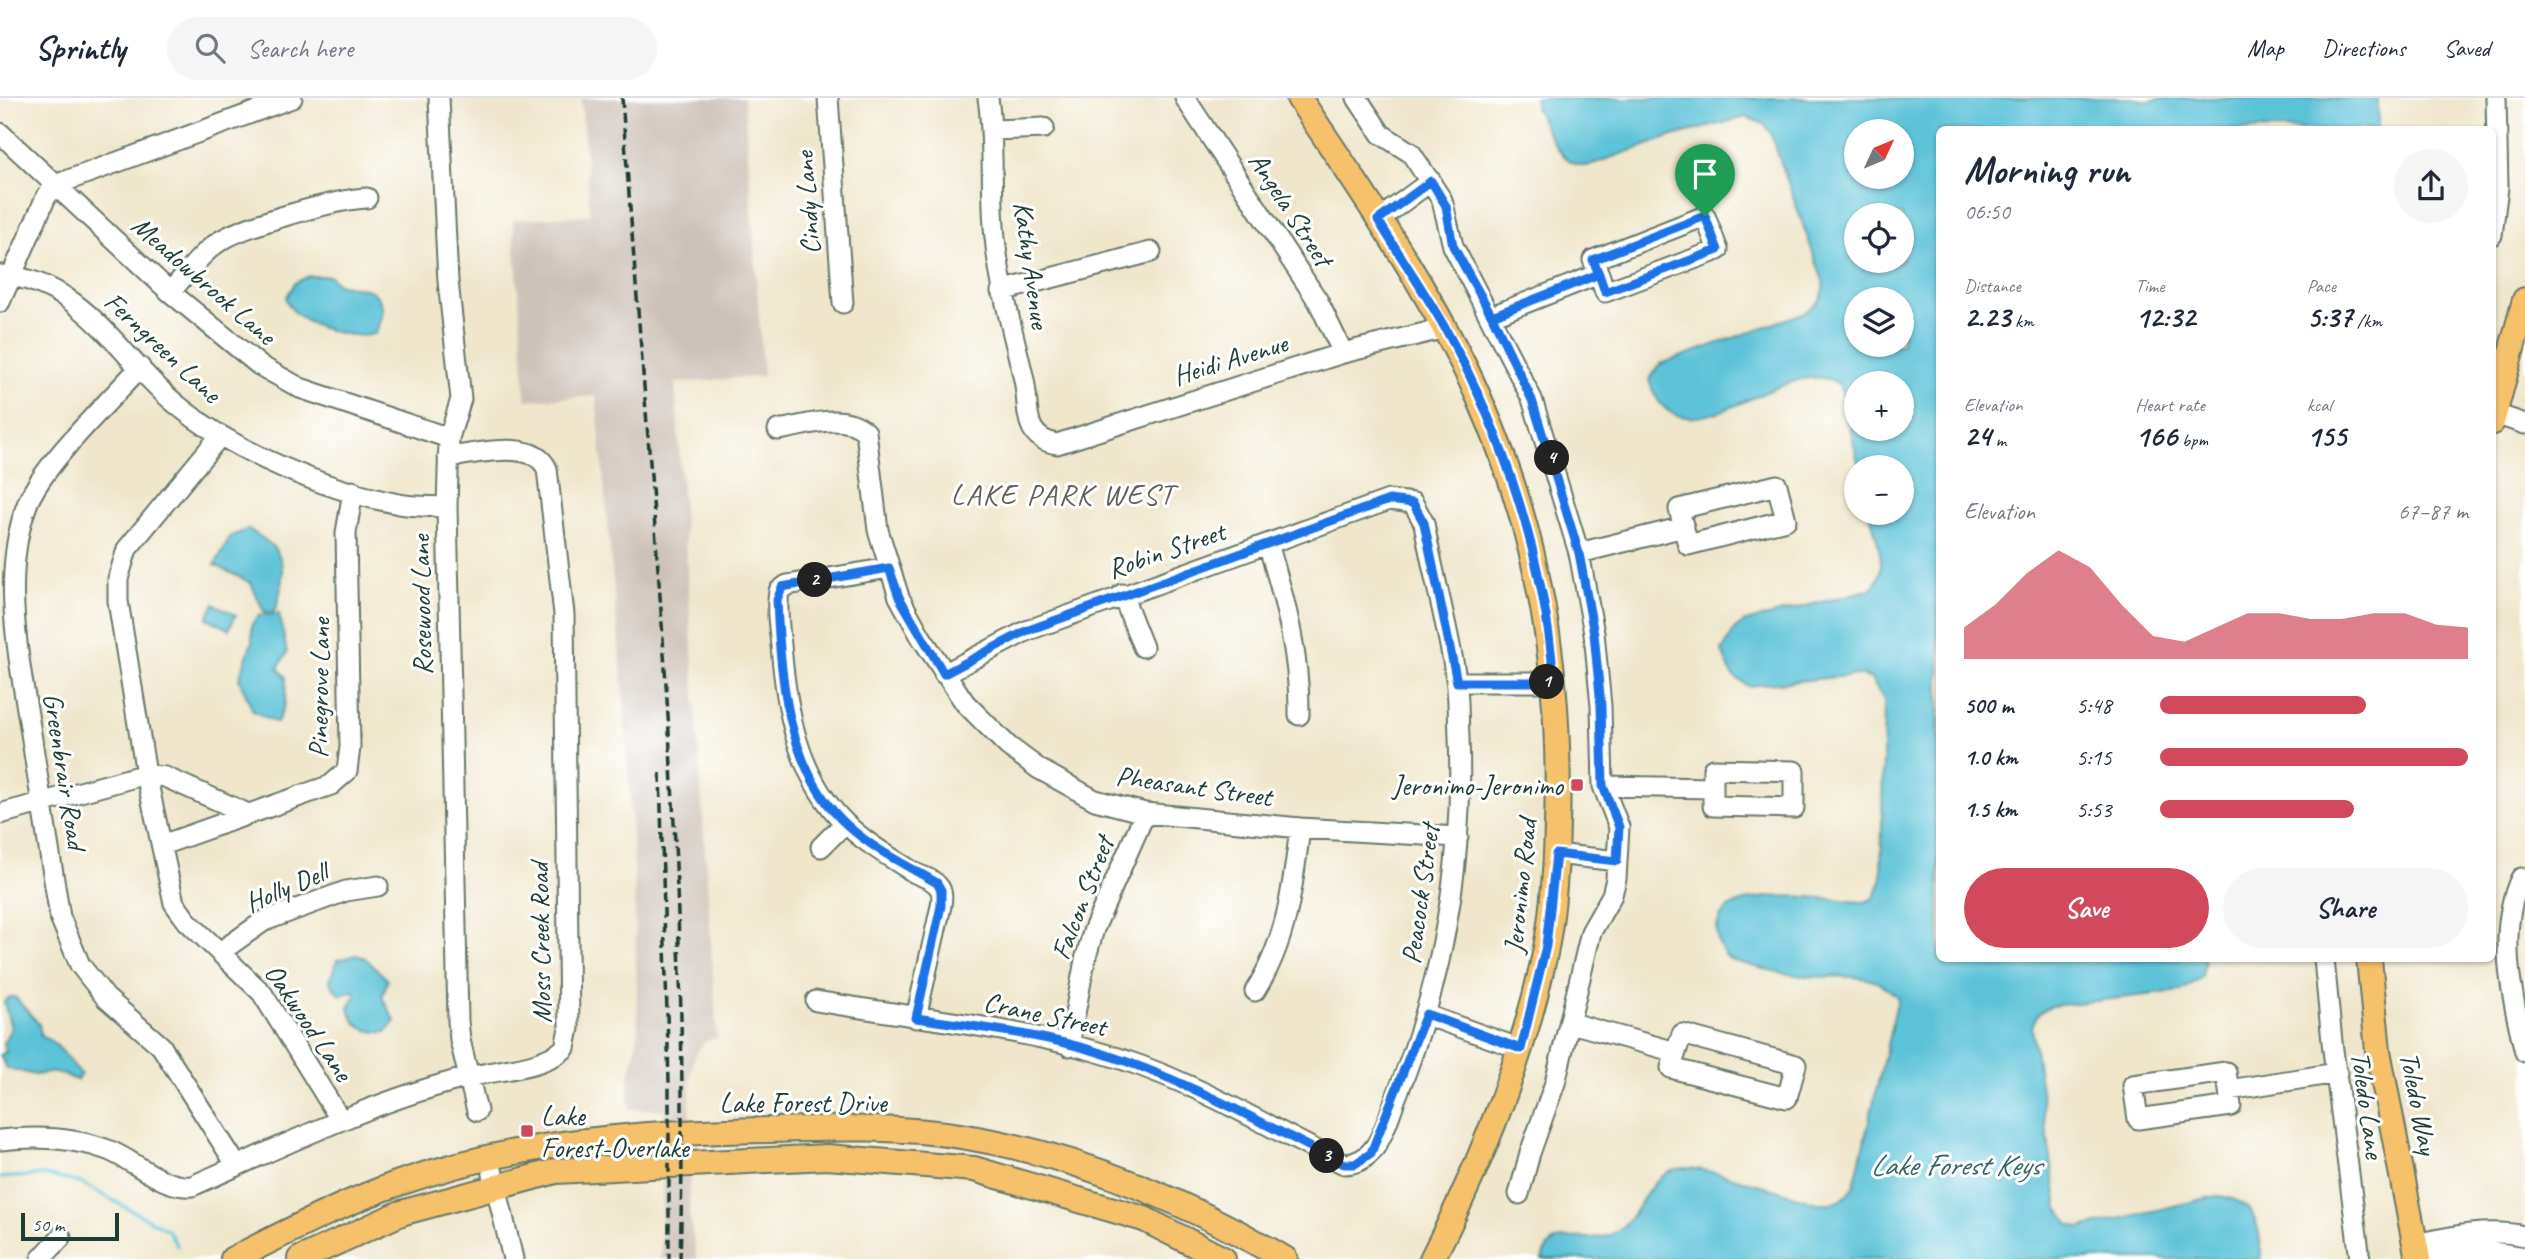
<!DOCTYPE html>
<meta charset="utf-8">
<style>
:root{--surface:#fff;--page:#f6f6f7;--text:#1f2937;--muted:#747a83;--line:#e0e1e3;--accent:#d1495b}
body{margin:0;font-family:Caveat,sans-serif;background:var(--page);color:var(--text);height:100vh;display:flex;flex-direction:column;font-size:26px;white-space:nowrap}
*{box-sizing:border-box;margin:0}
p{font-size:23px;color:var(--muted)}
.icon{flex:none;width:38px;height:38px;fill:none;stroke:currentColor;stroke-width:2;stroke-linecap:round;stroke-linejoin:round}
.map{position:relative;flex:1;overflow:hidden}
.sheet{position:absolute;left:1936px;top:28px;width:560px;height:836px;display:flex;flex-direction:column;background:var(--surface);border-radius:10px;box-shadow:0 2px 5px #0004}
.sheet>*{flex:none}
.needle{width:46px;rotate:46deg}
.controls{position:absolute;left:1844px;top:21px;display:grid;gap:14px}
.controls a{display:grid;place-items:center;width:70px;height:70px;border-radius:50%;background:var(--surface);box-shadow:0 2px 5px #0004;font-size:35px}
.scale{position:absolute;left:21px;bottom:18px;width:98px;box-sizing:border-box;padding-left:7px;border:4px solid #1f3d34;border-top:0;font-size:19px;line-height:24px;white-space:nowrap;color:#1f3d34;-webkit-text-stroke:5px #fff;paint-order:stroke}
.pin{position:absolute;display:grid;place-items:center;width:60px;height:60px;color:#fff;margin:-72px -30px;border-radius:50% 50% 50% 0;rotate:-45deg;box-shadow:0 0 7px #0007}
.pin .icon{rotate:45deg}
.km{position:absolute;width:35px;height:35px;margin:-18px;border-radius:50%;background:#222;color:#fff;font-size:19px;line-height:35px;text-align:center}
.round{display:grid;place-items:center;flex:none;width:74px;height:74px;border-radius:37px;background:var(--page)}
.head{display:flex;align-items:center;justify-content:space-between;height:119px;padding:0 28px}
h1{font-size:38px;font-weight:800;line-height:52px}
.metrics{display:grid;grid-template-columns:repeat(3,1fr);gap:10px;height:119px;padding:7px 28px}
.metrics div{display:grid;align-content:center}
.metrics b{font-size:30px;font-weight:800}
.metrics small{font-size:19px;font-weight:400}
.metrics p{font-size:19px}
.chart{height:196px;padding:14px 28px}
.chart p{display:flex;justify-content:space-between}
.chart svg{width:100%;height:126px;margin-top:7px;fill:var(--accent);opacity:.7}
.action{display:flex;gap:14px;margin-top:auto;padding:14px 28px}
.action a{flex:1;height:80px;border-radius:42px;background:var(--accent);color:#fff;font-size:28px;font-weight:800;line-height:80px;text-align:center}
.action a+a{background:var(--page);color:var(--text)}
ul{padding:0 28px;list-style:none;font-size:23px}
li{display:grid;grid-template-columns:112px 84px 1fr;align-items:center;height:52px}
li i{height:18px;border-radius:9px;background:var(--accent)}
header{display:flex;align-items:center;gap:42px;box-sizing:border-box;height:98px;padding:0 35px;background:var(--surface);border-bottom:2px solid var(--line)}
header strong{font-size:33px}
nav{display:flex;gap:38px;margin-inline-start:auto;font-size:24px}
.search{width:490px;height:63px;background:var(--page);display:flex;align-items:center;gap:18px;box-sizing:border-box;padding:0 24px;border-radius:38px;color:var(--muted);font-size:26px}
.map>svg:first-child{display:block}
.industrial{fill:#cdc2b9}
.water{fill:#5bc2d8;stroke:#3d8086;stroke-width:2;fill-rule:evenodd}
.lines{fill:none;stroke-linecap:round;stroke-linejoin:round}
.stream{stroke:#5bc2d8;stroke-width:3.5}
.minor-casing{stroke:#687869;stroke-width:23}
.major-casing{stroke:#687869;stroke-width:28}
.minor{stroke:#fff;stroke-width:19}
.major{stroke:#f5c16b;stroke-width:24}
.rail{stroke:#1f3d34;stroke-width:3.5;stroke-dasharray:10 5;stroke-linecap:butt}
.route-casing{stroke:#fff;stroke-width:14}
.route{stroke:#1a73e8;stroke-width:9}
.poi-dot{fill:#d1495b;stroke:#fff;stroke-width:2.5}
.labels{text-anchor:middle;dominant-baseline:central;stroke-width:6;stroke-linejoin:round;paint-order:stroke}
.street-label{font-size:28px;fill:#1f3d34;stroke:#fff}
.poi-label{font-size:28px;fill:#1f3d34;stroke:#fff;text-anchor:end}
.neighbourhood-label{font-size:30px;letter-spacing:2px;fill:#616057;stroke:#fff}
.water-label{font-size:30px;font-style:italic;fill:#316565;stroke:#fff}
</style>
<header>
<strong>Sprintly</strong>
<div class="search"><svg class="icon" aria-label="search" viewBox="0 0 24 24"><circle cx="10" cy="10" r="6"/><path d="M15 15l6 6"/></svg>Search here</div>
<nav><a>Map</a><a>Directions</a><a>Saved</a></nav>
</header>
<div class="map">
<svg width="2525" height="1161" viewBox="0 0 2525 1161">
<rect width="100%" height="100%" fill="#fff"/>
<filter id="ink" filterUnits="userSpaceOnUse"><feTurbulence type="fractalNoise" baseFrequency=".0143" numOctaves="2"/><feDisplacementMap in="SourceGraphic" scale="14" xChannelSelector="R" yChannelSelector="G"/><feConvolveMatrix kernelMatrix="1 2 1 2 8 2 1 2 1" color-interpolation-filters="sRGB"/></filter>
<filter id="wash" filterUnits="userSpaceOnUse"><feTurbulence type="fractalNoise" baseFrequency=".00686" numOctaves="4" result="noise"/><feDisplacementMap in="SourceGraphic" scale="28" xChannelSelector="R" yChannelSelector="G"/><feGaussianBlur stdDeviation="1.57" result="paint"/><feColorMatrix in="noise" values="0 0 0 0 0 0 0 0 0 0 0 0 0 0 0 0 0 1.4 0 .05"/><feComposite in="paint" operator="in"/></filter>
<g filter="url(#wash)">
<rect width="100%" height="100%" fill="#efe6cb"/>
<path class="industrial" d="M581,0H744L763,278L675,285L717,940L704,944L694,959L690,988L689,1115L697,1161H661L664,1012L630,1011L629,1003V979L638,939L634,767L624,600L596,298L526,302L513,122L590,117Z"/>
<path class="water" d="M1535,0H2131L2150,3L2164,0H2378V31L1939,32V861H2205L2202,879L2181,893L2051,908C2039,913 2035,918 2032,930L2058,1110L2069,1126L2081,1130L2216,1098C2254,1100 2261,1127 2261,1161H1707L1697,1158L1685,1161H1542C1552,1126 1586,1147 1610,1137C1631,1128 1640,1101 1655,1085C1662,1077 1672,1071 1683,1070C1712,1069 1786,1096 1818,1105C1838,1106 1844,1104 1854,1087L1898,900C1872,870 1838,881 1803,878C1785,876 1746,868 1730,861C1723,857 1718,846 1717,838C1710,780 1829,802 1864,804L1874,800L1881,783L1884,602L1870,580L1856,577L1748,588L1732,577L1722,553L1735,531L1745,524L1868,492C1893,476 1875,439 1870,415H1902V369H1859L1841,288C1793,245 1678,382 1649,282L1660,266L1803,215C1817,207 1826,200 1823,183L1770,34L1764,26L1746,19L1673,38L1587,68C1558,67 1547,31 1535,9ZM1902,33V79H1857V33ZM1902,117V163H1857V117ZM1902,201V247H1857V201ZM1902,285V331H1857V285Z
M309,178H330L337,186C357,192 377,183 383,213L376,235C354,244 292,227 286,200L295,185Z
M248,431C270,444 285,453 282,481C280,493 280,503 274,514H264L251,485L215,467L230,439Z
M214,506L236,517L229,531L207,520Z
M279,516L287,555L278,570L286,579L285,606L277,625L253,613L239,581L252,544V526L259,517Z
M356,857L365,860L388,882L382,899L395,923L386,934C369,935 353,930 349,910L356,896L353,893L341,897C322,881 333,880 337,862Z
M10,899H15L39,926L41,939C58,942 69,964 81,976L77,982L56,974L35,977L6,970L0,957L6,954L3,946L11,930L4,904Z"/>
<g class="lines">
<path class="stream" d="M0,1080L45,1077L81,1085L168,1132L177,1148"/>
</g>
</g>
<g filter="url(#ink)">
<g class="lines">
<g class="minor-casing">
<path id="minor" d="M439,0L448,183L461,301L449,340L447,409L458,923L460,942L477,1013
M828,0L843,205
M988,0C995,47 990,93 995,140C1000,189 1013,234 1024,282C1030,309 1021,340 1057,346L1343,255L1445,230
M1185,0L1318,203L1343,255
M1357,0L1381,36L1411,55L1442,102L1453,148L1532,301L1579,455L1594,535L1601,608L1603,688L1619,729L1616,781L1612,797L1591,834L1555,985L1530,1055L1519,1096
M993,32L1044,30
M0,35L170,194L259,267L300,290L449,340
M1378,122L1431,83
M2492,137L2498,89L2496,0
M0,177C83,182 119,259 176,306C234,354 325,392 399,406C414,409 431,408 447,409
M1001,193L1151,154
M170,194C186,177 201,155 220,143C245,127 337,101 367,100
M0,204L46,99L55,87L292,0
M1492,218L1599,176L1593,162L1705,118L1718,152L1605,194L1599,176
M140,269C108,305 46,363 28,404C0,476 19,560 31,635C40,696 50,757 60,819L80,867L106,900L161,948L237,1068
M2495,316L2525,326
M778,332C806,328 843,313 866,334L878,432L899,499L921,539L965,605L1008,648L1039,671L1095,702L1145,715L1300,730L1458,739
M220,338L127,451L118,481V503L146,676L174,805L187,823L262,895L340,1021
M1777,387L1786,422L1688,447L1679,411Z
M1268,446C1285,502 1300,558 1299,617
M1579,455L1684,429
M889,470L787,487L779,493C776,511 779,529 781,547C786,610 797,678 845,725C865,745 892,760 915,775C923,779 933,781 938,788C943,793 942,801 941,808L916,920
M1122,496L1143,549
M1457,584H1554
M1603,688L1713,690V671L1794,673V710L1713,708V690
M0,716L146,676L165,679L248,716
M162,747L331,687L347,673L350,649L346,435L353,393
M821,749L845,725
M1556,756L1617,763
M2521,780C2496,833 2512,899 2525,954
M220,854L264,823L346,793L378,788
M2324,861L2332,944L2360,1161
M1255,893C1287,843 1293,788 1300,730
M816,903C910,919 1006,928 1098,954C1186,978 1263,1027 1344,1066C1379,1066 1386,1024 1397,997C1443,883 1464,762 1459,639C1458,620 1459,600 1456,581C1448,528 1433,478 1424,425L1413,405L1389,402L1026,533L944,576
M1426,917L1521,951
M1571,925L1676,954L1682,936L1796,967L1787,1000L1671,970L1676,954
M1069,948L1085,862L1094,831L1145,715
M2229,992L2226,974L2133,987L2138,1021L2231,1008L2229,992L2337,975
M0,1042C36,1038 73,1039 108,1052C134,1062 163,1091 192,1088C283,1048 372,1003 469,979C499,971 541,971 565,950L569,930L564,516L547,371C534,340 477,356 448,359
M489,1059L513,1161
M2415,1146C2452,1138 2487,1130 2525,1138
M2418,1160L2486,1153L2525,1159
M41,1161L61,1139"/>
</g>
<g class="major-casing">
<path id="major" d="M1299,0C1363,96 1432,194 1479,300C1540,437 1562,577 1557,727C1556,774 1553,823 1542,869C1519,972 1480,1067 1432,1161
M2492,324L2525,202
M2369,861L2378,953L2418,1161
M233,1161C287,1134 342,1105 399,1085C519,1043 643,1034 769,1032C835,1030 902,1028 967,1039C1080,1058 1188,1104 1285,1161
M300,1161L401,1115L556,1073L827,1059L974,1071L1144,1121L1223,1161"/>
</g>
<use href="#minor" class="minor"/>
<use href="#major" class="major"/>
<path class="rail" d="M622,0C649,386 692,774 680,1161
M660,675L669,984V1161"/>
</g>
</g>
<g class="lines" filter="url(#ink)">
<g class="route-casing">
<path id="route" d="M1705,118L1593,162L1599,176L1492,218L1453,148L1446,108L1431,83L1378,122C1400,158 1424,193 1445,230C1504,336 1545,463 1554,584H1457L1424,425L1413,405L1389,402L1026,533L944,576L899,499L889,470L782,489L777,502C780,578 787,673 847,727C874,752 906,767 937,785L941,792V808L916,920C977,929 1041,936 1101,955C1187,982 1263,1026 1344,1066H1355L1371,1055L1426,916L1521,951L1546,848L1556,756L1617,763L1619,729L1603,688L1601,608L1594,536L1579,455L1532,302L1492,218L1599,176L1605,194L1718,152L1705,118"/>
</g>
<use href="#route" class="route"/>
</g>
<g class="poi-dot">
<rect x="1570" y="680" width="14" height="14" rx="3.5"/>
<rect x="520" y="1026" width="14" height="14" rx="3.5"/>
</g>
<g class="labels">
<g class="street-label">
<text transform="translate(807 105) rotate(-94)">Cindy Lane</text>
<text transform="translate(1291 111) rotate(57)">Angela Street</text>
<text transform="translate(1032 167) rotate(82)">Kathy Avenue</text>
<text transform="translate(204 182) rotate(41)">Meadowbrook Lane</text>
<text transform="translate(163 249) rotate(43)">Ferngreen Lane</text>
<text transform="translate(1230 261) rotate(-17)">Heidi Avenue</text>
<text transform="translate(1166 452) rotate(-19)">Robin Street</text>
<text transform="translate(421 507) rotate(-91)">Rosewood Lane</text>
<text transform="translate(319 590) rotate(-89)">Pinegrove Lane</text>
<text transform="translate(65 673) rotate(81)">Greenbrair Road</text>
<text transform="translate(1194 688) rotate(8)">Pheasant Street</text>
<text transform="translate(1520 788) rotate(-84)">Jeronimo Road</text>
<text transform="translate(286 789) rotate(-23)">Holly Dell</text>
<text transform="translate(1420 796) rotate(-82)">Peacock Street</text>
<text transform="translate(1082 800) rotate(-69)">Falcon Street</text>
<text transform="translate(540 845) rotate(-91)">Moss Creek Road</text>
<text transform="translate(1045 916) rotate(12)">Crane Street</text>
<text transform="translate(309 924) rotate(56)">Oakwood Lane</text>
<text x="803" y="1004">Lake Forest Drive</text>
<text transform="translate(2419 1005) rotate(79)">Toledo Way</text>
<text transform="translate(2368 1007) rotate(82)">Toledo Lane</text>
</g>
<g class="poi-label">
<text x="1563" y="687">Jeronimo-Jeronimo</text>
<text x="541" y="1017" text-anchor="start">Lake<tspan x="541" dy="32">Forest-Overlake</tspan></text>
</g>
<g class="neighbourhood-label">
<text x="1063" y="396">LAKE PARK WEST</text>
</g>
<g class="water-label">
<text x="1955" y="1067">Lake Forest Keys</text>
</g>
</g>
</svg>
<div class="controls">
<a><svg class="needle" viewBox="-14 -14 28 28"><path d="M0-13l5 13h-10z" fill="#e53935"/><path d="M0 13l5-13h-10z" fill="#747a83"/></svg></a>
<a><svg class="icon" aria-label="locate" viewBox="0 0 24 24"><circle cx="12" cy="12" r="6"/><path d="M12 2v4M12 18v4M2 12h4M18 12h4"/></svg></a>
<a><svg class="icon" aria-label="layers" viewBox="0 0 24 24"><path d="M12 4l9 5-9 5-9-5zM3 14l9 5 9-5"/></svg></a>
<a>+</a>
<a>−</a>
</div>
<div class="scale">50 m</div>
<div class="pin" style="left:1705px;top:118px;background:#1e9e55"><svg class="icon" aria-label="arrive" viewBox="0 0 24 24"><path d="M6 21V4h12l-3 4 3 4H6"/></svg></div>
<b class="km" style="left:1547px;top:584px">1</b>
<b class="km" style="left:815px;top:482px">2</b>
<b class="km" style="left:1327px;top:1058px">3</b>
<b class="km" style="left:1552px;top:360px">4</b>
<section class="sheet">
<div class="head"><div><h1>Morning run</h1><p>06:50</p></div><a class="round"><svg class="icon" aria-label="share" viewBox="0 0 24 24"><path d="M12 15V3M7 8l5-5 5 5M5 13v7h14v-7"/></svg></a></div>
<div class="metrics">
<div><p>Distance</p><b>2.23<small> km</small></b></div>
<div><p>Time</p><b>12:32</b></div>
<div><p>Pace</p><b>5:37<small> /km</small></b></div>
</div>
<div class="metrics">
<div><p>Elevation</p><b>24<small> m</small></b></div>
<div><p>Heart rate</p><b>166<small> bpm</small></b></div>
<div><p>kcal</p><b>155</b></div>
</div>
<div class="chart"><p><span>Elevation</span>67–87 m</p>
<svg viewBox="0 0 160 44" preserveAspectRatio="none"><path d="M0 44V33L10 25L20 14L30 6L40 12L50 25L60 36L70 38L80 33L90 28L100 28L110 30L120 30L130 28L140 28L150 32L160 33V44z"/></svg>
</div>
<ul>
<li><b>500 m</b>5:48<i style="width:67%"></i></li>
<li><b>1.0 km</b>5:15<i style="width:100%"></i></li>
<li><b>1.5 km</b>5:53<i style="width:63%"></i></li>
</ul>
<div class="action"><a>Save</a><a>Share</a></div>
</section>
</div>
